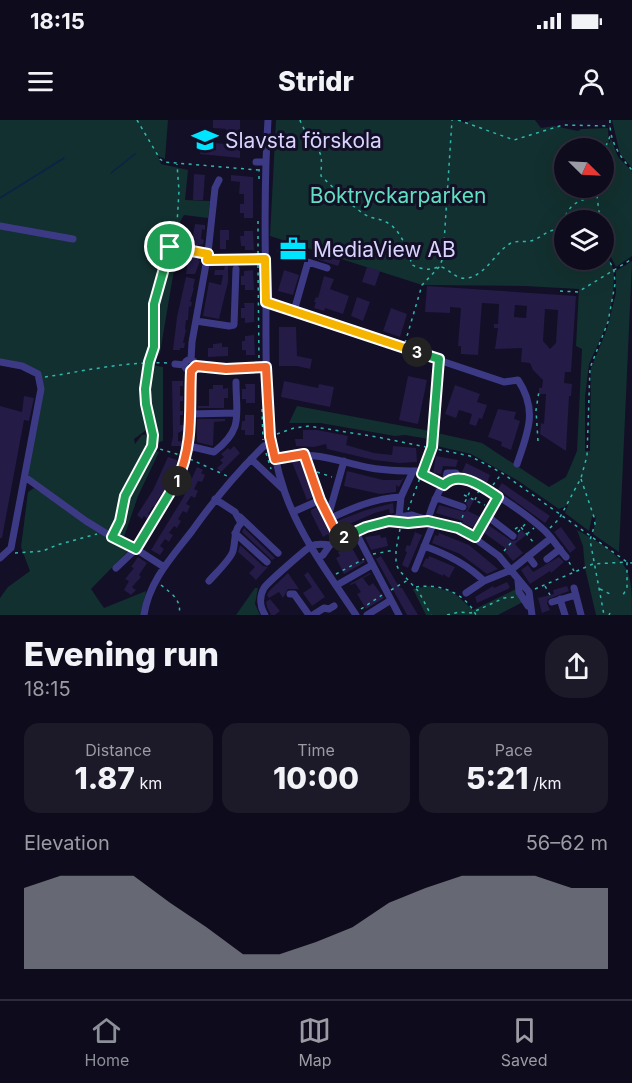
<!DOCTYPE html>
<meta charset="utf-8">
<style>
:root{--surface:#0e0b1c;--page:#1c1929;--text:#f1f3f6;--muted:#9b9ba3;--line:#2e2b3b;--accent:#8c9099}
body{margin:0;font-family:Inter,sans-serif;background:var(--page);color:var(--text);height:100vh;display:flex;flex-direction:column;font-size:22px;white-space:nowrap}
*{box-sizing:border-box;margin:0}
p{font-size:20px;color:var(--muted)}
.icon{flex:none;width:33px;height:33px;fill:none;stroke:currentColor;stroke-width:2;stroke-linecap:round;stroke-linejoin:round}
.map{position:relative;height:495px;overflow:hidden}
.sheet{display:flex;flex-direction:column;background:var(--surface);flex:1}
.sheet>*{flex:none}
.needle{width:39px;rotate:114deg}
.controls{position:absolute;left:554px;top:18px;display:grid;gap:12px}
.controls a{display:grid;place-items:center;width:60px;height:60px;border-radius:50%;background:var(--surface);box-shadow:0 6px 24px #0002,0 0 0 2px var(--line);font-size:30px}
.pin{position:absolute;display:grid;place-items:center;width:51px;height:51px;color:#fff;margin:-26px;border:3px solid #fff;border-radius:50%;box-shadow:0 2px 6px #0007}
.km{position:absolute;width:30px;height:30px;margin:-15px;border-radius:50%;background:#222;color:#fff;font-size:16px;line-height:30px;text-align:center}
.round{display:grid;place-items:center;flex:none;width:63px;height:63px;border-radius:24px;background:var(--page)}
.summary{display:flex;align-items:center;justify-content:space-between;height:102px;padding:0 24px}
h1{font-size:33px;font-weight:800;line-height:45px}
.stats{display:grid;grid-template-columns:repeat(3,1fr);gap:9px;height:102px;padding:6px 24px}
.stats div{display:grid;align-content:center;border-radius:15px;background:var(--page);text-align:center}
.stats b{font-size:30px;font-weight:800}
.stats small{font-size:16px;font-weight:400}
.stats p{font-size:16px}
.chart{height:168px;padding:12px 24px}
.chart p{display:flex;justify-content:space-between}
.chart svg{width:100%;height:108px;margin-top:6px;fill:var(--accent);opacity:.7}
.status{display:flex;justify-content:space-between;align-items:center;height:42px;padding:0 30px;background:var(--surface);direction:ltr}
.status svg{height:16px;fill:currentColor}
header{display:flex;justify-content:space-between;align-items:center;height:78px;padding:0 24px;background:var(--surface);font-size:27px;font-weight:800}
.tabs{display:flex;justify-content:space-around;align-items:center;height:84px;border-top:2px solid var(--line);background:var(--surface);font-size:16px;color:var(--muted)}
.tabs a{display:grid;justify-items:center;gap:3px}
.tabs .current{color:var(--accent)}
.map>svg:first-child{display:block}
.green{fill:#12302f;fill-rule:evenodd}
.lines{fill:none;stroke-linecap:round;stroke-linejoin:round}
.stream{stroke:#0c2248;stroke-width:1.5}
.building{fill:#241b47;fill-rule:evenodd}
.path{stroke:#2fb8b0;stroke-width:1.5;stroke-dasharray:3 4.5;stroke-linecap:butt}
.minor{stroke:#3d3a85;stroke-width:7}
.split-1-casing{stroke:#fff;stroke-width:12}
.split-2-casing{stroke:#fff;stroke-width:12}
.split-3-casing{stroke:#fff;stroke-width:12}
.split-4-casing{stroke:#fff;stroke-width:12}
.split-1{stroke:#22a559;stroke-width:8}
.split-2{stroke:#f0652b;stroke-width:8}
.split-3{stroke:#22a559;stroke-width:8}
.split-4{stroke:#f5b400;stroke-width:8}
.labels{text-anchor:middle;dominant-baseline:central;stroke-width:6;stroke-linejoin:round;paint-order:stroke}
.poi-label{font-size:21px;fill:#d9d4ff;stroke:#130f26;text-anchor:start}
.park-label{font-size:21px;fill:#5fe0c0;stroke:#130f26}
</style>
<div class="status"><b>18:15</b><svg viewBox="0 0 49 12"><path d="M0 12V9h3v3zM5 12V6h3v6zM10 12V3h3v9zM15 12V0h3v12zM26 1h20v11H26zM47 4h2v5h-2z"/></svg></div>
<header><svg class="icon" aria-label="menu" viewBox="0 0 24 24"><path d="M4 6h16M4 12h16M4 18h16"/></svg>Stridr<svg class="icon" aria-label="person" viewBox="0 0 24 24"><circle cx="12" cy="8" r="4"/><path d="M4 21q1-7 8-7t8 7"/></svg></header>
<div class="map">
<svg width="632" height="495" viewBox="0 0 632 495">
<rect width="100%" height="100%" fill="#130f26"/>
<path class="green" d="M0,0H168L165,39L158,36L161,44L188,50L185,80L210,81L208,98L184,95L166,126L177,132L160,233L152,245L163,247V321L156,323L157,313L145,311L134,319L135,324L142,315L152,314L151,323L144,328L159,332L138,376L124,417L105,412L110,418L130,429L91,469L104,488L146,471L141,495H0V478L8,467L30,451L21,427L28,372L34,368L77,396L25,357L41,269L38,254L0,242Z
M276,0H458L465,3L471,0H535L541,8L554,6L578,11L581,9L608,8L609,24L611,18L618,37L632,51V136L616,147L609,133L607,134L614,151L613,175L608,202L589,244L585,277V331H590L591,248L607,209L616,173V151L632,141L619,432L593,414L596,396L592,397L589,411L565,393L568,385L559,389L517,360L471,334L437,326V313L482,323L549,367L566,357L577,331L582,229L576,226L579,169L525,166L422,165L270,116ZM564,28H603V68H564ZM564,100H603V140H564Z
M612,0H632V48L620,34Z
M297,286L430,311L429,319L405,315L395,316L320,303H289Z
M577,410C587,415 596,421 606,427C632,448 632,459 632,495H596L585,448L583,426Z
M429,466L453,472L473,490L516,469L523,482L498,495H426L413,469Z
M255,468H258L255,484L260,495H236Z"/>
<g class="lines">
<path class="stream" d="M111,53L135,34
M0,78L64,38"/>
</g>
<path class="building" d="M213,0H240V38L200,34L201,22L226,24L227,11L226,9L213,8Z
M194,54L205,55L203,80H193Z
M231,55L253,57V98H244V93H240V84H244V74H239L240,62L231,61Z
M195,104L205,105V110L202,109L201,119L204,120L203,124L197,126L196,137L199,138L198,140L200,141L195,154H186Z
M220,110H229V120H226V129H220Z
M244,111H253L254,130H245V126H241L240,116H244Z
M281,119L308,127L305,137L303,139L277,132Z
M316,130L341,138L338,146L313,138Z
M225,145L228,146V162L219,199L203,196L209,162L221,165L223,155H214L215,150H224Z
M367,147L380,151L375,166L362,162Z
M253,150L254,170H245V165H241V156H244V151Z
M284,150L299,155L293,175L278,171Z
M324,156L334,159L330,169L349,176L343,194L325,188L324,191L314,188L316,182H314L316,177L318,178Z
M186,157L195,159L193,168H194L190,182H192L191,187L189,186L188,200H186L185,209L186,210L183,223H185L184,228H180V230H173L177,197Z
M427,166L576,176L571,252H565L564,263L572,264L571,276H569L566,331L540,314L541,303L544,304L546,274H539V268H542L543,260L533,250L530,243L521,242L522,228L495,229L498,208H494V204H498L499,184L482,183L478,235L461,234V226H458L461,188L450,187V193L425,192ZM515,185L527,186L526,198L514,197ZM545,189L558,190L556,223L550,229L543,221Z
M357,177L370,182L363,201L351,196Z
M244,183H254V202L245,203V198H241V188H245Z
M391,188L407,194L400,217L383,211Z
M279,207H296L297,236L312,239L310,249L297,246H279Z
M254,215L255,235H246V230H242V221H245V216Z
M222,223V227H228V236L208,237V228H213V224Z
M408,256L427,260L418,304L399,300Z
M172,261H183V266H180V276H183V281H180V291H183V295H180V305H184V310L178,313V321L184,322L183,326H171L173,316Z
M284,261L318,268L319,264L334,267L330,287L281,277Z
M245,264H255V283H246V279H242V269H246Z
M213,265H223V269L228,268V278H224V288H198V286H209V269H213Z
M455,265L480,274L477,282L487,285L482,299L479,298L476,306L469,304L472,294L459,290L456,298L445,294Z
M24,276L34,278L29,301L24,300L2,418H0V286L22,292Z
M498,289L516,292L514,299L520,301L511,330L501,326L502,322L488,317Z
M245,295H254V315H245V310H241L242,301H245Z
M197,299H225V301L214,302L213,326L197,322Z
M303,310H317L348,316L346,325L374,333L392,335L393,326L416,328L417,342L399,343L374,340L327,329L326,324L314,327L296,326L295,319H303Z
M234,326L240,333L221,352L217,348L223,343L220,340L224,337L221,334L228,328L230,330Z
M436,336L458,340L456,347L443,346L441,354L433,353Z
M168,337L177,340L176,348L170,356H172L164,369H166L163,374L162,373L156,382L158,383L155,387L153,386L148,394L150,395L147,399L144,396L142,399L137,395L153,370Z
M300,341L313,377L307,380L292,342Z
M466,343L490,355L487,363L462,352Z
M197,347L203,350L201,353L205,355L202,362L198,361L194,369L198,371L195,378L191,376L186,384L190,386L187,393L183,391L178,399L181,401L177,408L174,406L169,413L173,415L169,422L165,419L160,426L164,429L160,435L151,430L183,378Z
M347,351L383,360H401L404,357L399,367L396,365V372L380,374L344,366Z
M502,363L550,396L545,403L498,369Z
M469,378L474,380L468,391L480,397L474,408L462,403L463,401L436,393L439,385L465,392L468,388L466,383Z
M393,383L394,393L390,394L389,389L375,393L340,408L337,401L366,390Z
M317,387L332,417L330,418L328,414L323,417L311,393V390Z
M488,405L512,421L517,420L518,414L522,410L526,415L515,424L523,433L513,441L505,432L508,430L484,413Z
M561,407L576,428L570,433L554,412Z
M244,408L275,438L272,440L242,412Z
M415,412L422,415L408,448L402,445L407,432L405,431L406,427L407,425L410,426Z
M439,413L469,425L498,449L487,454L460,434L432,423L435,415L438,416Z
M380,415L381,418L386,417L388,426L371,430L365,417Z
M240,425L263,446L268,447L256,460L249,453L255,447L238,432Z
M346,428L348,431L352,428L360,442L364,440L365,442L344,454L336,438L340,436L338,432Z
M381,436L399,467L402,468L418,495H407L376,439Z
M429,436L455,447L449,458L443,454V456L422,446L426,438L428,439Z
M138,437L147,443L139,455L141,457L132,467L136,470L131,475L124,470L129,461L125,459L134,448L131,447Z
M559,437L564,442L551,453L550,451L530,464L521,450L528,445L533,452Z
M308,452L325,477L312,486L303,473L312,467L304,455Z
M288,453L299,469H288L283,478L279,472L269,478L267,475L269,471Z
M370,453L371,454L363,458L369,466L373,463L384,478L366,489L357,474L361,472L355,463L351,465L350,464Z
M507,462L510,467L508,469L477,483L475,477L493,466L494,468Z
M567,466L569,471L548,479L547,483L550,490L542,493L538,478L554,474L553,470Z
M270,479L280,491L275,495H271L267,487L266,482Z"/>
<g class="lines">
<path class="path" d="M137,0L160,39L164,42L258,50
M300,0C304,14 320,27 321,37C322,43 321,50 321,56C335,69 348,83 364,94C371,99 379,98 386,102C401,109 408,131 412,145C417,147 425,150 430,149C436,149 438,145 444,148C452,152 457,160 468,158C486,155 496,131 511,123C519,120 527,123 534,120C545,115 551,106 564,112
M458,0L514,20L563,5L610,6
M610,0C609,20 619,36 632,50
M603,33L611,14
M259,59V49
M596,68L600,100
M559,109C570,86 570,82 597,76
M170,127L201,132
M258,134V100
M258,145L259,242
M560,171L578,172L632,139
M405,223L422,165L439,147L443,138L452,0
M45,257C85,251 126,241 168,243
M262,289L263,320
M277,314L294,308L309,306L377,317L470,336L502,353L627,442L632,443
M538,321L536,290L539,271
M153,327L180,335
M266,333L271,349
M190,339L227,356
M424,348L432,327L438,247
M317,352L332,357
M423,355L437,362
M581,359L594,397L595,404L590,420L604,495
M493,365L502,353
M464,375L485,385
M475,380L479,370
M465,382L472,367
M408,390L421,355
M460,405L464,392
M550,408L559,399L581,358L587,336L590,248L608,202L615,164L614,151L603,126
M400,409L396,430V444L399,450L419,472L431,495
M515,409L520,406L534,423
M518,412L527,402
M114,413L120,401L125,376L152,326L153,315L146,284L145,269L147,251L155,227L154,184L177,104L179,71L177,44
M527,414L534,408
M118,420L130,426
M504,431L511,423
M15,433L43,431L57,425L97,414
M373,434L395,430
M569,442L574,451
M336,454L364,439
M161,465C172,474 182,480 179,495
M545,466L550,475
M416,467C440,463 465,473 476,495
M535,469L593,444L627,442V468L623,475
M600,469L610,474
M391,470L408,460
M361,489L382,475
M447,495L459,492L471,493L504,478L517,477
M609,495L610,493"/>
<path class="minor" d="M268,0C264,62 265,125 266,187C266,250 264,313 285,373C301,418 330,456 356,495
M256,42H266
M0,106L73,119
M207,140L265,139
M266,182L504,262L518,260C538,290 528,312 517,344
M294,191L308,142L327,148
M196,201L229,206L234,205L236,149
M184.5 245a5.5 5.5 0 1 1 11 0a5.5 5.5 0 1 1-11 0Z
M191,240L192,222L208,133L215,68L219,60
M0,242L22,246L38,254L41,269L11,428L0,438
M175,244L185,245
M196,246L226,249L266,247
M190,294L236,293
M189,326L214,332C244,309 236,295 236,262
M304,334L320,380L340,420
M251,339L284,370
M275,339C313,329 336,341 371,348C387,351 402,351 418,351
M25,357L86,401L112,417
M445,363L447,353H456L458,358
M435,379H440L463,387
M293,392L320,380
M487,396L513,416
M240,397L278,433
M328,397L344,341
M399,397L401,377L413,351
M329,399C352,388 375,378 401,377
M392,401L408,403L425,401
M428,401C430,391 439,366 448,360C452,358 459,357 462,358C483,363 529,396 545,411C553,419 559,429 566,437
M355,411L399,495
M235,413L267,442
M475,417L498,377
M424,426C447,434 467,444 484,461
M136,429L164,447
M528,436L534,444
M318,438L323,435L330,425L355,411L399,397L412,395L466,412L499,436L529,472L532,495
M547,439L560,429
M116,448L136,429L171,374L183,349L190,322L191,251
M415,449L434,402
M209,461C215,454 231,439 233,431C236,420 233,412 241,403L235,392L215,379
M518,461L519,472L528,486
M337,465L372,445
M574,468L581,495
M466,473L484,461L511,450L551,418
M290,474H294L309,495
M560,479L565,495
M552,482L576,475
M144,495C149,461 172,437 192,411C214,380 236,353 264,326L272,323
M265,495C260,487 259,477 264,468C268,462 305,430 311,426C317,423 324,424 330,425
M313,495L324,488L329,489L334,486
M367,495L391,480"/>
</g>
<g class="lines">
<g class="split-1-casing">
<path id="split-1" d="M170,127L154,184V227L149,242L145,269L146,284L153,315L152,326L125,376L120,401L112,417L136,429L177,361"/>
</g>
<g class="split-2-casing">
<path id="split-2" d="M177,361C194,323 189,291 191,251L196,246L226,249L266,247L270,317L275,339L304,334L320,380L340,420L344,417"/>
</g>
<g class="split-3-casing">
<path id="split-3" d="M344,417L366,407L389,401L408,403L428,401L458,408L475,417L498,377C483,367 459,349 444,365L422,354L432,327L439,239L417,232"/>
</g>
<g class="split-4-casing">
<path id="split-4" d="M170,127L208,134L207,140L265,139L266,182L417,232"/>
</g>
<use href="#split-1" class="split-1"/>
<use href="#split-2" class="split-2"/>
<use href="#split-3" class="split-3"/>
<use href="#split-4" class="split-4"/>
</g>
<defs>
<g id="school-bare" transform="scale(2.07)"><path d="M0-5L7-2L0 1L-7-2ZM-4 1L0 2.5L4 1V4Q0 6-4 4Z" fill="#00e5ff" stroke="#130f26" stroke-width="2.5" paint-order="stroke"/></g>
<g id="office-bare" transform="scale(2.07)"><path d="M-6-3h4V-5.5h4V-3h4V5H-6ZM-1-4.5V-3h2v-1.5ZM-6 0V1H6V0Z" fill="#00e5ff" stroke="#130f26" stroke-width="2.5" paint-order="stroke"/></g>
</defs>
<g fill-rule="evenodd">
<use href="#school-bare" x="205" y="20"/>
<use href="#office-bare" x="293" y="129"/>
</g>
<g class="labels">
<g class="poi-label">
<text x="225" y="20">Slavsta förskola</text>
<text x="313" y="129">MediaView AB</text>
</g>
<g class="park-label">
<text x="398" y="75">Boktryckarparken</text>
</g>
</g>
</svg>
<div class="controls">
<a><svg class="needle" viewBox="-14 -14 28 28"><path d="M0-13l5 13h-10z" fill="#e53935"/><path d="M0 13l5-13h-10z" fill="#9b9ba3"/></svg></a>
<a><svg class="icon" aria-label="layers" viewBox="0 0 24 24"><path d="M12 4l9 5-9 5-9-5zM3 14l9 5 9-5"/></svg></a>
</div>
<div class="pin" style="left:170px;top:127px;background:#1e9e55"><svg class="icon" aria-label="arrive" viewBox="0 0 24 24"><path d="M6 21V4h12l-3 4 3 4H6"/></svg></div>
<b class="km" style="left:177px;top:361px">1</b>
<b class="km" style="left:344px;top:417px">2</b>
<b class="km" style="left:417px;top:232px">3</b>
</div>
<section class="sheet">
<div class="summary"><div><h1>Evening run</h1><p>18:15</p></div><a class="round"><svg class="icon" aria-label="share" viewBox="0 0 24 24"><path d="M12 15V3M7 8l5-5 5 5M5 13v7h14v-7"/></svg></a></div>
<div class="stats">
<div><p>Distance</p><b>1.87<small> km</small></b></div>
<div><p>Time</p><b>10:00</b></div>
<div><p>Pace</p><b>5:21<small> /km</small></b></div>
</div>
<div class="chart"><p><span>Elevation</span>56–62 m</p>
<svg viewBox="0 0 160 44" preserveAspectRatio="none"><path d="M0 44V11L10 6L20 6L30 6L40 17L50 27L60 38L70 38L80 33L90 27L100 17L110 11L120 6L130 6L140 6L150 11L160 11V44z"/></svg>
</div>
</section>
<nav class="tabs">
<a class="current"><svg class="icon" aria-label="home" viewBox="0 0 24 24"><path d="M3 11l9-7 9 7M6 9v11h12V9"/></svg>Home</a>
<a><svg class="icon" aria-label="map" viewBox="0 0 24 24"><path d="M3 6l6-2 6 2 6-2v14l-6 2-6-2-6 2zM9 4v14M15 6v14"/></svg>Map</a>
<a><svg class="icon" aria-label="saved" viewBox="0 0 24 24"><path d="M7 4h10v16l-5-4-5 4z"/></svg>Saved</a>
</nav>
